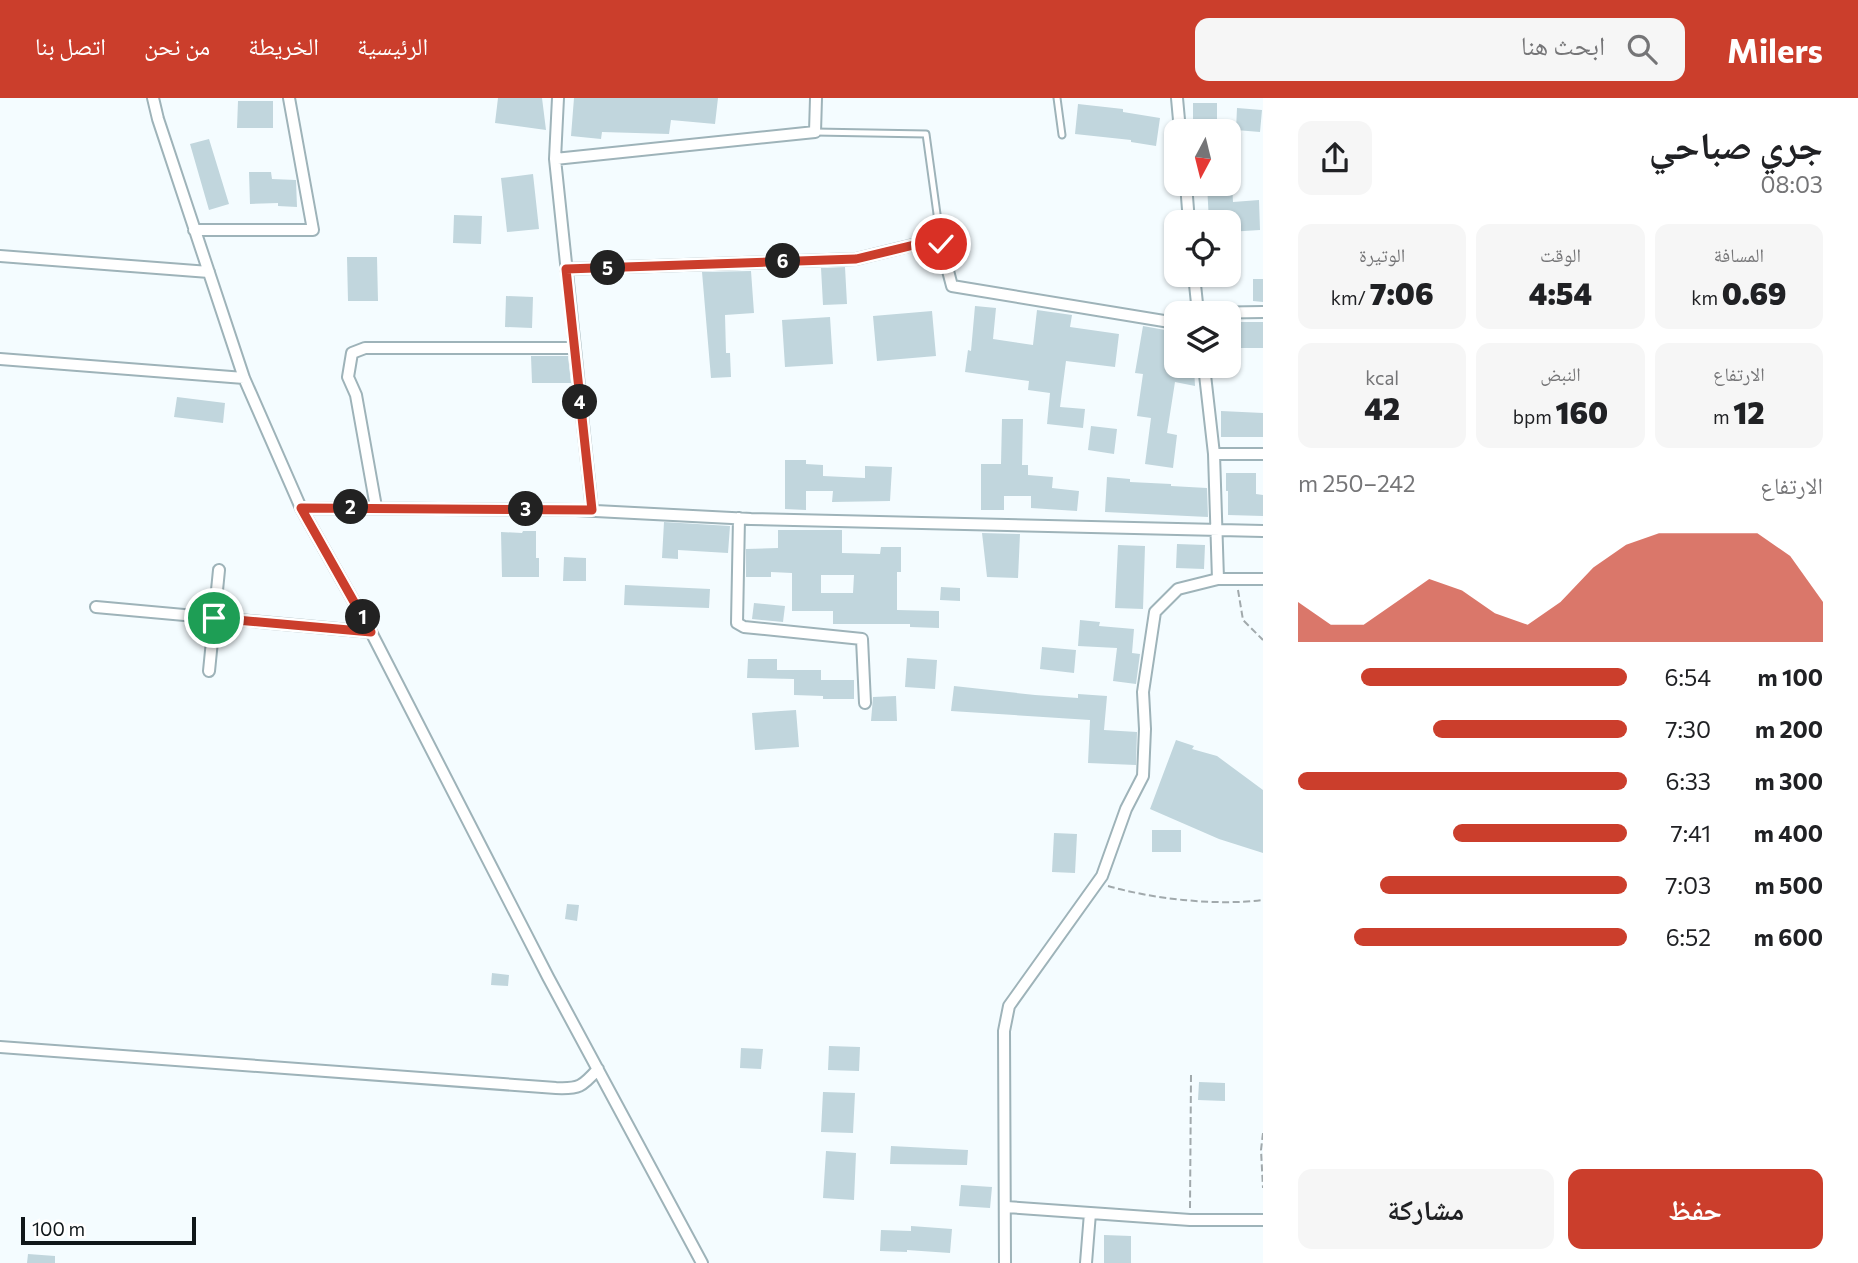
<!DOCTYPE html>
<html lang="ar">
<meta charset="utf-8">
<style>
:root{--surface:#fff;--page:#f6f6f6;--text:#202124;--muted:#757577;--accent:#cb3e2c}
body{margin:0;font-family:Commissioner,"Noto Naskh Arabic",sans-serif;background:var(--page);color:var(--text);direction:rtl;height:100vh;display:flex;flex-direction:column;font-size:26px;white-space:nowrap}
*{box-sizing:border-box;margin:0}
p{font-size:23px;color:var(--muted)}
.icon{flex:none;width:38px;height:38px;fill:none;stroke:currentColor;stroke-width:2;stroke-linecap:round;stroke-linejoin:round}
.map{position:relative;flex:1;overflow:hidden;direction:ltr}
.panel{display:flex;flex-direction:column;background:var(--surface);width:595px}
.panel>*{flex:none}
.needle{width:46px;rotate:187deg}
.fabs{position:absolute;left:1164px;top:21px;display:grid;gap:14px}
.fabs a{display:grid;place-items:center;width:77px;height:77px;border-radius:14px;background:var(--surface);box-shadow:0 2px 5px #0004;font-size:35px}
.scale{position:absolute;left:21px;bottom:18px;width:175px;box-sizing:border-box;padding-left:7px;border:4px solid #0f1619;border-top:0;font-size:19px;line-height:24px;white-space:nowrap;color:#0f1619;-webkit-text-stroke:5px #fff;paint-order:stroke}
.pin{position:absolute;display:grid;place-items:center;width:60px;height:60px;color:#fff;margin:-30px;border:4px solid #fff;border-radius:50%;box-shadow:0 2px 7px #0007}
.km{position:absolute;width:35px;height:35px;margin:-18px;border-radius:50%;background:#222;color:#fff;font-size:19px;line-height:35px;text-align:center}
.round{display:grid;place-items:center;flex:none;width:74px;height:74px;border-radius:14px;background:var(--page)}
.headline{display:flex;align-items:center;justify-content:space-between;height:119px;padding:0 35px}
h1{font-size:38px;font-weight:800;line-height:52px}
.figures{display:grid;grid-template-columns:repeat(3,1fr);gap:10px;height:119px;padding:7px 35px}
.figures div{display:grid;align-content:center;border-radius:14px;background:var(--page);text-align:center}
.figures b{font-size:30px;font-weight:800}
.figures small{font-size:19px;font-weight:400}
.figures p{font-size:19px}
.chart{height:196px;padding:14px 35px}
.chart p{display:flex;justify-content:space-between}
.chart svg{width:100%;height:126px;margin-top:7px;fill:var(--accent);opacity:.7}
.cta{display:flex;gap:14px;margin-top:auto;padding:14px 35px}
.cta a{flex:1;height:80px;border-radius:14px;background:var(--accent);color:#fff;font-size:28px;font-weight:800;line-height:80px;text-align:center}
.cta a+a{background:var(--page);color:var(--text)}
ul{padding:0 35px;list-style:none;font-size:23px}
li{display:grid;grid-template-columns:112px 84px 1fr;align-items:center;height:52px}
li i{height:18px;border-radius:9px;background:var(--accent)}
header{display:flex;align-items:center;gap:42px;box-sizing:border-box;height:98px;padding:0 35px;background:var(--accent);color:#fff}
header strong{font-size:33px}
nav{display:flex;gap:38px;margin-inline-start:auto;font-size:24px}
.search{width:490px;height:63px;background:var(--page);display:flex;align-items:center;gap:18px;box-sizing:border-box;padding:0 24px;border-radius:14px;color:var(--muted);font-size:26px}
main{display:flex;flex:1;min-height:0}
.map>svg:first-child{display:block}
.building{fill:#c1d6dd;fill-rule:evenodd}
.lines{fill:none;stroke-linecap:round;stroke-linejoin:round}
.service-casing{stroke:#9eb3b9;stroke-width:9}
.minor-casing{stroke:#9eb3b9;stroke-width:14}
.path{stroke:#a1a9ac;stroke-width:2;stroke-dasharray:7 3.5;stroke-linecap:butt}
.service{stroke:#fff;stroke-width:5}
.minor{stroke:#fff;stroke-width:10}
.route-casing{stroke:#fff;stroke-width:14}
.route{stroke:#cb3e2c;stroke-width:9}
</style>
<header>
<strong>Milers</strong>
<div class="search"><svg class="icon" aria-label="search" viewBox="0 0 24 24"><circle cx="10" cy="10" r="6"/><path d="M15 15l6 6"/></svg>ابحث هنا</div>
<nav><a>الرئيسية</a><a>الخريطة</a><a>من نحن</a><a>اتصل بنا</a></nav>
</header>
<main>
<section class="panel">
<div class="headline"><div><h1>جري صباحي</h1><p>08:03</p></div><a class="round"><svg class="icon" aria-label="share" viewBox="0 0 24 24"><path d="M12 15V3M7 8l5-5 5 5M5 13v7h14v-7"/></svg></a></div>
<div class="figures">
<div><p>المسافة</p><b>0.69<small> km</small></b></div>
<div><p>الوقت</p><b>4:54</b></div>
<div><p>الوتيرة</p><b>7:06<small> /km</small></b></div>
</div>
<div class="figures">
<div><p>الارتفاع</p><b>12<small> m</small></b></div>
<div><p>النبض</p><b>160<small> bpm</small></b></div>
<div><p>kcal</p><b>42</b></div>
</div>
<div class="chart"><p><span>الارتفاع</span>242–250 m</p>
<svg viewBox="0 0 160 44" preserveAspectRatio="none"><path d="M0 44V30L10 38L20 38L30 30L40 22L50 26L60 34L70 38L80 30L90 18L100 10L110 6L120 6L130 6L140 6L150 14L160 30V44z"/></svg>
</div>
<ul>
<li><b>100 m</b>6:54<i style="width:81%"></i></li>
<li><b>200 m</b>7:30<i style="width:59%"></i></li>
<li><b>300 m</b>6:33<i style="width:100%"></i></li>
<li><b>400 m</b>7:41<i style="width:53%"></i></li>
<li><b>500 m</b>7:03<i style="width:75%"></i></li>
<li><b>600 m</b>6:52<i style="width:83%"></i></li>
</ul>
<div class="cta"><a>حفظ</a><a>مشاركة</a></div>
</section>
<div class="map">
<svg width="1263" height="1165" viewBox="0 0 1263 1165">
<rect width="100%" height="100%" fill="#f4fcff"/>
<path class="building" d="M498,0H542L546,32L495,25Z
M574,0H718L715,26L671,22L669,36L602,34L601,41L571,38Z
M238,3H273V30H237Z
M1193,5H1217V31H1193Z
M1078,6L1123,11V14L1160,20L1156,48L1131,44V42L1075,36Z
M1237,10L1262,12L1260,34L1236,32Z
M209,41L229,106L209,112L190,46Z
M249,74H271L272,81L296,82L297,109L278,108V105L250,106Z
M533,76L539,131L507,134L501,80Z
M1207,86H1232L1233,104L1259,102L1260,132L1228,134V124H1209Z
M454,117L482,118L481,146L453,145Z
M1228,155H1240L1241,176L1228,177Z
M347,159H377L378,203H348Z
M845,169L847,206L823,207L821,170Z
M751,173L754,215L725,217L726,255H730L731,279L711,280L702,174Z
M1253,181H1263V204L1253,203Z
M506,198L533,199L532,230L505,229Z
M975,208L996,210L993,241L1033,247L1037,212L1072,217L1070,229L1119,236L1115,269L1066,263L1060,309L1085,311L1083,330L1047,326L1050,295L1028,292L1029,283L965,274L968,252L971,253Z
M932,213L936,258L877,263L873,218Z
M830,219L833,266L785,269L782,222Z
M1228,224H1263V250H1228Z
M1143,228L1176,234V268H1194L1195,288L1175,284L1167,335L1177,337L1173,370L1145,366L1151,320L1137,318L1143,276L1135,275Z
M531,258H568L571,285H532Z
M177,299L225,305L223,325L174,319Z
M1221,313L1263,315V339H1221Z
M1002,321H1023L1022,367H1028V377L1053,379L1052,390L1079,393L1077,413L1031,410V398H1004V412H981V366H1001Z
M1091,328L1117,331L1114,356L1088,352Z
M785,362H806V366L823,367V378L865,380V368L892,369L890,403L832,404L833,393H806V412L785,411Z
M1226,375H1256V396L1263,397V418L1228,417V393H1226Z
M1107,379L1130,381V384L1171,386V388L1207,390L1208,419L1105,414Z
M664,424L730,428L728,455L678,452V461L662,460Z
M778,432H842V455L880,456L881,449H901V474H897V512L939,513V530L910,529V526H833V513H792V475L771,474V479H746V451L778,450ZM821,477H854L853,495H821Z
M523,433H536V460H539V479H502L501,434L522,435Z
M982,435L1020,436L1018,480L987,479Z
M1177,446L1205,447L1204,471L1176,470Z
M1118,447L1145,448L1143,511L1115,510Z
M564,459L586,460V483H563Z
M625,487L710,491L709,510L624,507Z
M941,489L960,490V503L940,502Z
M754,505L785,508L783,524L752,521Z
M1080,522L1100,524L1099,528L1134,531L1132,555L1140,556L1136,586L1113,583L1117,550L1078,548Z
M1042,549L1076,552L1074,575L1040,571Z
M907,560L937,562L935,591L905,589Z
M748,561H777V572H821V582H854V601H823V598L794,597V581L747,580Z
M954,588L1035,597L1078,600V596L1107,598L1104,632L1137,634L1136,667L1088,665L1090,622L951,613Z
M896,598L897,623H871L873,599Z
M796,612L799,649L755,652L752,615Z
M1176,642L1194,648L1192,651L1217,658L1263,692V755L1219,741L1150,711Z
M1152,732H1181V754H1152Z
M1054,735L1077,736L1075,775L1052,774Z
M567,806L579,807L577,823L565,821Z
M492,875L509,877L508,888L491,887Z
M829,948L860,949L859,973L828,972Z
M741,950L763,951L761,971L740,970Z
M1199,984L1225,985V1003L1198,1002Z
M823,994L855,995L853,1035L821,1034Z
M891,1048L968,1052L967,1067L890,1066Z
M826,1053L856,1055L854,1102L823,1100Z
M961,1087L992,1089L990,1110L959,1108Z
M911,1128L952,1131L950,1155L907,1152V1154L880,1153L881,1132L911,1133Z
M1104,1137L1131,1138V1165H1104Z
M28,1156L55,1158V1165H27Z"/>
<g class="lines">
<g class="service-casing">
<path id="service" d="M1057,0L1062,37
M815,34L926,36L941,145"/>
</g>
<g class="minor-casing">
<path id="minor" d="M153,0L158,21L244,280L301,410L371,534L548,879L702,1165
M558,0L555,61L592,412
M1177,0L1180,33
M555,61L815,34L816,0
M1186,86L1189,124
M194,132H313L289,0
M0,158L209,174
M566,171L856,161L917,146H941L952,188L1176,225
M1194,177L1198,215
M1198,215L1263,214
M0,261L244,280
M1204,268L1214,356L1218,481
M1214,356H1263
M376,409L356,297L348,279L352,255L365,250H575
M301,410L576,412L751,421L1263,433
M739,420L737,525L744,529L862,541L865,605
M96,509L371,534
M209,573L219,472
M0,949L556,990C579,991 582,989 598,971
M1006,1109L1190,1122H1263
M1005,1165L1004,933L1009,908L1102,778L1126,711L1143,678L1145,631L1143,594L1155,514L1178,491L1218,481H1263
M1086,1165L1090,1115"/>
</g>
<path class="path" d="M1238,492L1243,522L1263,542
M1108,788C1153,801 1217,808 1263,802
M1263,1035L1261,1052L1263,1090
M1190,1110L1191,977"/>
<use href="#service" class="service"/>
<use href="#minor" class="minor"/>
</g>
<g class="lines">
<g class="route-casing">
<path id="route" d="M214,520L371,534L301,410L592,412L566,171L856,161L918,146H941"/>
</g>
<use href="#route" class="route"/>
</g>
</svg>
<div class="fabs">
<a><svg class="needle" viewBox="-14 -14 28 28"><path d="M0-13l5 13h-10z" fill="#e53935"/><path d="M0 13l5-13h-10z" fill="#757577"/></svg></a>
<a><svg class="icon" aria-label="locate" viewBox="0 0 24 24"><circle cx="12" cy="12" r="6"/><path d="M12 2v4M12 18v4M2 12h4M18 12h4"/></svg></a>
<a><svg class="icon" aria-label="layers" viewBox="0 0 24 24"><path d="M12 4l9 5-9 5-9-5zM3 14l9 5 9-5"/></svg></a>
</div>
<div class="scale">100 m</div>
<div class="pin" style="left:214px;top:520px;background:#1e9e55"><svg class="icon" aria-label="arrive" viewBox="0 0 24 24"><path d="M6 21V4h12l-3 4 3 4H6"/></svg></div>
<div class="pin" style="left:941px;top:146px;background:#d93025"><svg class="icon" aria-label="check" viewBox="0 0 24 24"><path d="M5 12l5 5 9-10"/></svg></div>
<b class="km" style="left:363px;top:519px">1</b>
<b class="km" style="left:351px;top:409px">2</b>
<b class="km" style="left:526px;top:411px">3</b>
<b class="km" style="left:580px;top:304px">4</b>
<b class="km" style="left:608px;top:170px">5</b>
<b class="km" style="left:783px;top:163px">6</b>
</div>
</main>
